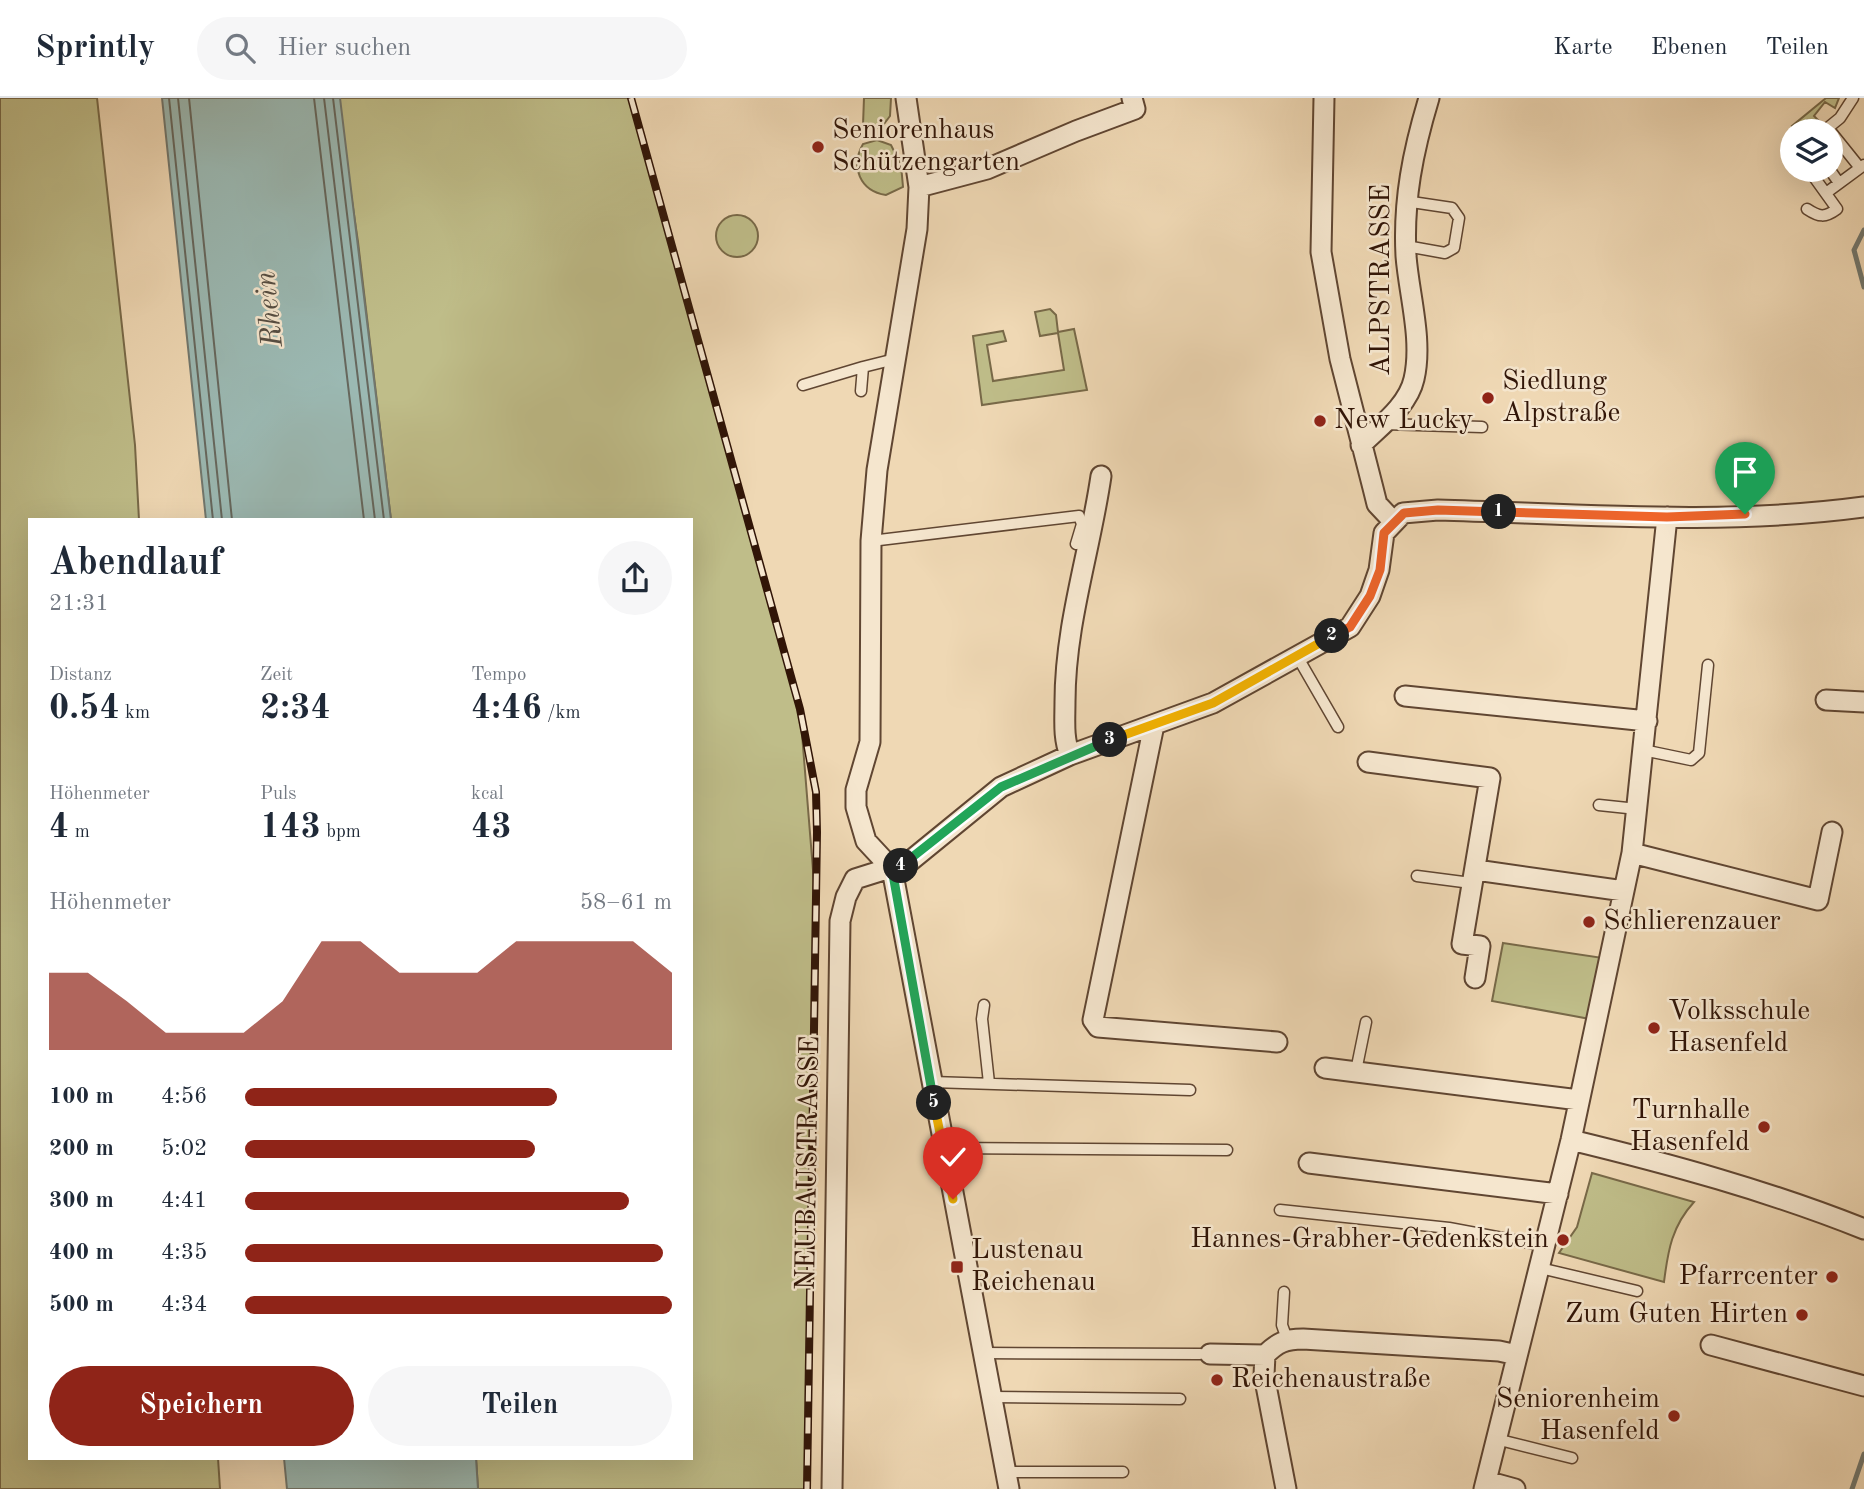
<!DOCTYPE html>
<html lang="de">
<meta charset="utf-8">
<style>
:root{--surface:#fff;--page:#f6f6f7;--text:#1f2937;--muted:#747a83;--line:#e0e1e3;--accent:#8f2418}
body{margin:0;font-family:"Old Standard TT",serif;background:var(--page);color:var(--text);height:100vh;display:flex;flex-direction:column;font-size:26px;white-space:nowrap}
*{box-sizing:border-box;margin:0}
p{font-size:23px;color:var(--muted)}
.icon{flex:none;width:38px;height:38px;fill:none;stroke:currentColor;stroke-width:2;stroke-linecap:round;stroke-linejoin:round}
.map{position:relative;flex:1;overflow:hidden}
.panel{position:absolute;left:28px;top:420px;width:665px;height:942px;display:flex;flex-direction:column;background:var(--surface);border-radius:0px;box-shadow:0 7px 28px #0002}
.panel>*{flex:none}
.controls{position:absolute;left:1780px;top:21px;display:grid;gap:14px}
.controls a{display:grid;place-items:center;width:63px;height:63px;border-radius:50%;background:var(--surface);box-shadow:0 7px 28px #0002;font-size:35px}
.pin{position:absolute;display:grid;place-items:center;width:60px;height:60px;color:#fff;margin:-72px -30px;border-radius:50% 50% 50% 0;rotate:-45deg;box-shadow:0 0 7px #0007}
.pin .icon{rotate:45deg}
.km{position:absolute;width:35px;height:35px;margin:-18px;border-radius:50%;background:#222;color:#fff;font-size:19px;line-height:35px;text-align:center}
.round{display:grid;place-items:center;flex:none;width:74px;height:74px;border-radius:37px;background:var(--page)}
.overview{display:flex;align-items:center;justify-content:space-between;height:119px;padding:0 21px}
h1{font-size:38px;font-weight:700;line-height:52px}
.metrics{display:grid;grid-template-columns:repeat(3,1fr);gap:10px;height:119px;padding:7px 21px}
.metrics div{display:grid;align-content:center}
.metrics b{font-size:35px;font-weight:700}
.metrics small{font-size:19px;font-weight:400}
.metrics p{font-size:19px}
.chart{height:196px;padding:14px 21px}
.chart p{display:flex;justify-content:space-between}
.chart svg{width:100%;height:126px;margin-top:7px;fill:var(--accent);opacity:.7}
.action{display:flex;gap:14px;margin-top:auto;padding:14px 21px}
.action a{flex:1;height:80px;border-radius:42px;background:var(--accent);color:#fff;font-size:28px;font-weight:700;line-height:80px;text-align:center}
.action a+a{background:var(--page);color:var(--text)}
ul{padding:0 21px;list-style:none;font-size:23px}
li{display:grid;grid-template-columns:112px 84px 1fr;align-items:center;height:52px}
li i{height:18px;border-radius:9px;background:var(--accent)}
header{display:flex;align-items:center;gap:42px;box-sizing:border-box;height:98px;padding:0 35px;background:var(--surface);border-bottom:2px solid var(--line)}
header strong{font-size:33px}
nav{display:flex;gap:38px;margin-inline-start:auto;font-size:24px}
.search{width:490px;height:63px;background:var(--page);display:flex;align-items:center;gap:18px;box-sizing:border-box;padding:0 24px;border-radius:38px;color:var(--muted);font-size:26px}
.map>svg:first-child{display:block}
.green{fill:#bfbd89;stroke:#786948;stroke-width:2}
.water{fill:#9bb9b3;stroke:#71776e;stroke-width:2}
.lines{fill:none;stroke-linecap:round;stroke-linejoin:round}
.shore{stroke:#66675d;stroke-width:2}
.stream{stroke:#71776e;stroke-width:5}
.lane-casing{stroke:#604632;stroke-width:13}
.street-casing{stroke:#604632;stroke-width:23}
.lane{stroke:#f5e6ce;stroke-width:10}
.street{stroke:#f5e6ce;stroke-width:19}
.rail-casing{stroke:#311507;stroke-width:8}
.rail{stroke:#f5e6ce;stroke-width:5;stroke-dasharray:16;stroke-linecap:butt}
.split-1-casing{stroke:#fff;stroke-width:14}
.split-2-casing{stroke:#fff;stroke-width:14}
.split-3-casing{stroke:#fff;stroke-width:14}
.split-4-casing{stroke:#fff;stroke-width:14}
.split-5-casing{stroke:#fff;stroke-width:14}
.split-6-casing{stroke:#fff;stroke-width:14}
.split-1{stroke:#f0652b;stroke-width:9}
.split-2{stroke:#f0652b;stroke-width:9}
.split-3{stroke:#f5b400;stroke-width:9}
.split-4{stroke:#22a559;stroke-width:9}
.split-5{stroke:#22a559;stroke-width:9}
.split-6{stroke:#f5b400;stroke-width:9}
.poi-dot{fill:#8f2418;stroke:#f5e6ce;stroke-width:2.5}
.labels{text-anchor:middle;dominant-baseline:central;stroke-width:5;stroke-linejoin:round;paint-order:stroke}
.poi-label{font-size:28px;fill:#311507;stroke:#f5e6ce;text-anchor:start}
.street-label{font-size:28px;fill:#311507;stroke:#f5e6ce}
.water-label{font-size:30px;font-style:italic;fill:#564e43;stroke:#f5e6ce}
</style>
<header>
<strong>Sprintly</strong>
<div class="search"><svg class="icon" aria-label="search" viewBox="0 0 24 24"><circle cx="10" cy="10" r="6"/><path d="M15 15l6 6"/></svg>Hier suchen</div>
<nav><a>Karte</a><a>Ebenen</a><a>Teilen</a></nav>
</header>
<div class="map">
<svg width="1864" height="1391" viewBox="0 0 1864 1391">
<rect width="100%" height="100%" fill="#efd8b4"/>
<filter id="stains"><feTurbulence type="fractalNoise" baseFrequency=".00286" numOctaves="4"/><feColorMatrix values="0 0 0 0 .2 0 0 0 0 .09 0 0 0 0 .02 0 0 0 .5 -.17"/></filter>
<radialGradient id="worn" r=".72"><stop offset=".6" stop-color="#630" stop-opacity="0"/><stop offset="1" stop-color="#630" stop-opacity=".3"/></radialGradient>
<path class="green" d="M0,0H97L135,347L139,422H30V1360H218L220,1391H0Z
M337,0H629L800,611L817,822L807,1391H478L476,1360H691V422H391L358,144Z
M864,0H891L890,18L881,30L863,27Z
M1826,0H1839L1835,10L1825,4L1814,18L1820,24L1813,28L1807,22L1799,28L1803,33H1796L1792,28Z
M877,42L891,47L901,67L903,89L886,97C860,93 850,69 863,46Z
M716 138a21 21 0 1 1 42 0a21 21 0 1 1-42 0Z
M1050,211L1056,217L1058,234L1074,231L1087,292L982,307L973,238L1003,233L1006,243L987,247L993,283L1064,272L1058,235L1040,238L1035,214Z
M1503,845L1603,860L1590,921L1492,903Z
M1592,1075L1694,1104C1672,1128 1668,1152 1664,1184L1559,1155L1577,1129Z"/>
<path class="water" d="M162,0H340L391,422H206Z
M284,1360H476L478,1391H287Z"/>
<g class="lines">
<path class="shore" d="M169,0L213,422
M178,0L222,422
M189,0L232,422
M314,0L364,422
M324,0L375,422
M333,0L384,422"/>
<path class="stream" d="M1864,132L1854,152L1864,189
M1852,1391L1864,1356"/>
<g class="lane-casing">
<path id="lane" d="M1828,30L1860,70
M1824,33L1840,20L1853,0
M1830,72L1839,85
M1826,95L1864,67
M1405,103L1452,110L1459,120L1454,150L1445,155L1406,148
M1807,111C1819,119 1825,120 1837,111L1809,72
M803,287L863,269
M861,293L863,269L895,261
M1384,326L1482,329
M871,443L1079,418L1082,426L1076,446
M1297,558L1338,629
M1643,652L1691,662L1699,655L1708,567
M1599,707L1637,711
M1417,778L1471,785
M984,907L982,921L989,985
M1356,973L1366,924
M932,984L1190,992
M944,1050L1227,1052
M1280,1112L1449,1130L1546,1148
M1540,1170L1637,1193
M1284,1194L1282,1227L1287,1241
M982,1255L1200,1256
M991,1299L1180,1301
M1496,1341L1572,1360
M1005,1374H1123"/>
</g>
<g class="street-casing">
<path id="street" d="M1324,0L1321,154L1340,261L1373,390L1377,406L1393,423
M919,89L987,71L1076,33L1135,11L1132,0
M1361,347C1380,328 1408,308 1414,281C1423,242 1409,197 1406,158C1403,102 1413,53 1429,0
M1405,598L1647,623
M1826,602L1864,604
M1154,627L1093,922L1098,929L1277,944
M1070,657C1063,640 1065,622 1065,604C1065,526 1090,454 1101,378
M1368,664L1490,680L1462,846L1480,848L1475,880
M1632,755L1818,802L1832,734
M892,771L866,743L856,709V692L870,644L871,443L877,372L917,131L919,89L906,0
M892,771L1009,1391
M1476,772L1624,793
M1325,970L1579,1002
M1571,1042C1670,1066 1769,1093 1864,1131
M1309,1065L1558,1096
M1711,1247L1864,1288
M1210,1256L1265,1257
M1486,1383L1515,1391
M832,1391L840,823L846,799L855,781L909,764L1001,689L1070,657L1213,605L1350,529L1370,498L1379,472L1384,435L1403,415L1438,412C1579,416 1724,428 1864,409
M1286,1391L1264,1277L1265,1257C1277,1245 1285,1241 1303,1241L1499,1253L1517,1257
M1484,1391L1571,1042L1632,755L1667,419"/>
</g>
<use href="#lane" class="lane"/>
<use href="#street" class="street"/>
<g class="rail-casing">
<path id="rail" d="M631,0L800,611L816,694L817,734L807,1391"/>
</g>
<use href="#rail" class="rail"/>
</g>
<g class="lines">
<g class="split-1-casing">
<path id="split-1" d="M1499,414L1667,419L1745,416"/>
</g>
<g class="split-2-casing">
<path id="split-2" d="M1332,538L1350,529L1370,498L1380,472L1384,435L1404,415L1438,412L1499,414"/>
</g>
<g class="split-3-casing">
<path id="split-3" d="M1110,642L1213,605L1332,538"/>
</g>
<g class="split-4-casing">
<path id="split-4" d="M901,768L1001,689L1110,642"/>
</g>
<g class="split-5-casing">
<path id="split-5" d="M901,768L892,771L934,1005"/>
</g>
<g class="split-6-casing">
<path id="split-6" d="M934,1005L953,1101"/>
</g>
<use href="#split-1" class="split-1"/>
<use href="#split-2" class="split-2"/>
<use href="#split-3" class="split-3"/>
<use href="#split-4" class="split-4"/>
<use href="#split-5" class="split-5"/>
<use href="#split-6" class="split-6"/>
</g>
<g class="poi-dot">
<circle cx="818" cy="49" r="7"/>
<circle cx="1488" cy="300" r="7"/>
<circle cx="1320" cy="323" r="7"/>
<circle cx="1589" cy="824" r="7"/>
<circle cx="1654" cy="930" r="7"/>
<circle cx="1764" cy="1029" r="7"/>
<circle cx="1563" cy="1142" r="7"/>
<rect x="950" y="1162" width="14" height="14" rx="3.5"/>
<circle cx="1832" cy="1179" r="7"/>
<circle cx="1802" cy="1217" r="7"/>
<circle cx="1217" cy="1282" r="7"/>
<circle cx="1674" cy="1318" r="7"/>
</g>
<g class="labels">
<g class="poi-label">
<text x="832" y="33">Seniorenhaus<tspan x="832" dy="32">Schützengarten</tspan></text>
<text x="1502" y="284">Siedlung<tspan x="1502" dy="32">Alpstraße</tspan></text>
<text x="1334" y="323">New Lucky</text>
<text x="1603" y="824">Schlierenzauer</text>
<text x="1668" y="914">Volksschule<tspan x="1668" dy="32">Hasenfeld</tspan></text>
<text x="1750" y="1013" text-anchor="end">Turnhalle<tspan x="1750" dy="32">Hasenfeld</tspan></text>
<text x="1549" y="1142" text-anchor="end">Hannes-Grabher-Gedenkstein</text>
<text x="971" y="1153">Lustenau<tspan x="971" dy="32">Reichenau</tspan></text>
<text x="1818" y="1179" text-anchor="end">Pfarrcenter</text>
<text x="1788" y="1217" text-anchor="end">Zum Guten Hirten</text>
<text x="1231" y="1282">Reichenaustraße</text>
<text x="1660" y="1302" text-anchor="end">Seniorenheim<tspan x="1660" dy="32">Hasenfeld</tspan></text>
</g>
<g class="street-label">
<text transform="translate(1382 182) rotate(-90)">ALPSTRASSE</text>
<text transform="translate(809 1065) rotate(-89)">NEUBAUSTRASSE</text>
</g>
<g class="water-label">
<text transform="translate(270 211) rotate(-96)">Rhein</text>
</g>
</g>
<rect width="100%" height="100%" filter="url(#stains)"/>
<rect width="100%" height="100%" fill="url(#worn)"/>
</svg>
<div class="controls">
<a><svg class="icon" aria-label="layers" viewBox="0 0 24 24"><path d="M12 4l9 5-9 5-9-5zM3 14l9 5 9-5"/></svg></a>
</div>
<div class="pin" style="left:1745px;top:416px;background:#1e9e55"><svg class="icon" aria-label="arrive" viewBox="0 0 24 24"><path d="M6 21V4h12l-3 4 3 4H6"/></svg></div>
<div class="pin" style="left:953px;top:1101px;background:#d93025"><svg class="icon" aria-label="check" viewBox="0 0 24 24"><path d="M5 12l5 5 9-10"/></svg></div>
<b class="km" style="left:1499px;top:414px">1</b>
<b class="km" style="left:1332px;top:538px">2</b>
<b class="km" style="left:1110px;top:642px">3</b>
<b class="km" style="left:901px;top:768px">4</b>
<b class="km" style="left:934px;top:1005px">5</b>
<section class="panel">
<div class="overview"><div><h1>Abendlauf</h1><p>21:31</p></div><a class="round"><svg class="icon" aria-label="share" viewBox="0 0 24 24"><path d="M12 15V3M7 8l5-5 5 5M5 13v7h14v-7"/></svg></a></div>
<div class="metrics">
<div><p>Distanz</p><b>0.54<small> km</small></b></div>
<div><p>Zeit</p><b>2:34</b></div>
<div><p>Tempo</p><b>4:46<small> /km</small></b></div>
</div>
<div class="metrics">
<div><p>Höhenmeter</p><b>4<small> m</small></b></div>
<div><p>Puls</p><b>143<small> bpm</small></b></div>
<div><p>kcal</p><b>43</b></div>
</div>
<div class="chart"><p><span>Höhenmeter</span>58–61 m</p>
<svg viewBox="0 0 160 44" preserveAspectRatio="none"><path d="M0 44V17L10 17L20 27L30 38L40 38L50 38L60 27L70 6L80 6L90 17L100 17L110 17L120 6L130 6L140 6L150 6L160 17V44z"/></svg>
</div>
<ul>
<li><b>100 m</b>4:56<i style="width:73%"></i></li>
<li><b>200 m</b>5:02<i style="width:68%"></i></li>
<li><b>300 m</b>4:41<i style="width:90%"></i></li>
<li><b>400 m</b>4:35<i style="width:98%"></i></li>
<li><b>500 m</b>4:34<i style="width:100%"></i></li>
</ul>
<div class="action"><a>Speichern</a><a>Teilen</a></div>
</section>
</div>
